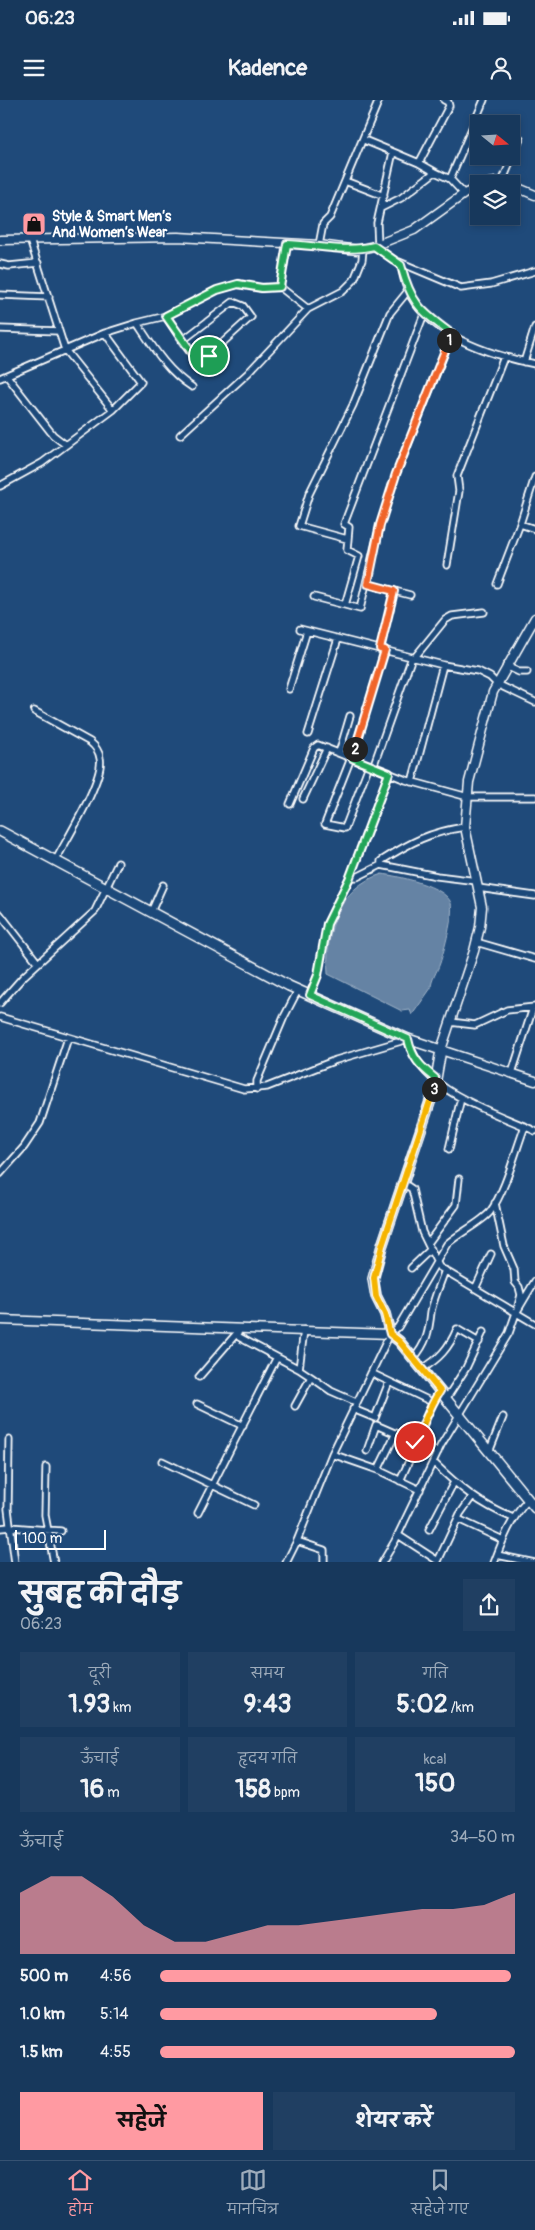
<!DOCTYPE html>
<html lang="hi">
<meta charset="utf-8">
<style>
:root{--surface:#17385c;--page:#203f62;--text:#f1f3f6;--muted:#9eacbb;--line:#365272;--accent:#ff9aa2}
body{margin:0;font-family:Pangolin,"Playpen Sans Deva",sans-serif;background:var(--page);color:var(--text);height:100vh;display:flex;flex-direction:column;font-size:19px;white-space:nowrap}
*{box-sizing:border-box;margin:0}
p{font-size:16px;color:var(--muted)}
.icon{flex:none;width:28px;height:28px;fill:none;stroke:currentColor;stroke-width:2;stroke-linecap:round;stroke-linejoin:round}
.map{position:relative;height:1462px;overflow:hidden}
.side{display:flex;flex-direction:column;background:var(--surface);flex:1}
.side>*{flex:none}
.needle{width:32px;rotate:108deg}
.controls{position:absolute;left:470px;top:15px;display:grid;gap:10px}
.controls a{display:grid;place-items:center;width:50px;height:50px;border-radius:0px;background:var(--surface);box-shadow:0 2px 8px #0003,0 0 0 1px var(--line);font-size:25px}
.scale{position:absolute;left:15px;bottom:12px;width:91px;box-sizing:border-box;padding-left:5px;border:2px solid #fff;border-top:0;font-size:14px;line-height:18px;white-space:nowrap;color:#fff;-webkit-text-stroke:4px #1f4a7a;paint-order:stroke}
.pin{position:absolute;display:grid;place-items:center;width:42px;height:42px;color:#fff;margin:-21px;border:2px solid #fff;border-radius:50%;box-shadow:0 1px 5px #0007}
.km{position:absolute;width:25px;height:25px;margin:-12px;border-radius:50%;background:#222;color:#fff;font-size:14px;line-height:25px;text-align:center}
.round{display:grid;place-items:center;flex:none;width:52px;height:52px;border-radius:0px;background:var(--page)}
.head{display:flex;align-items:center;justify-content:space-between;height:85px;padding:0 20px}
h1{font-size:28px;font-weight:700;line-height:38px}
.stats{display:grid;grid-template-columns:repeat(3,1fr);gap:8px;height:85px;padding:5px 20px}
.stats div{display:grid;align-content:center;border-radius:0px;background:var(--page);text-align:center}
.stats b{font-size:25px;font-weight:700}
.stats small{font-size:14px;font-weight:400}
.stats p{font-size:14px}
.chart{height:140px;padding:10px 20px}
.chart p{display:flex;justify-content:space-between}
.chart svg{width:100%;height:90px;margin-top:5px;fill:var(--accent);opacity:.7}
.button{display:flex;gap:10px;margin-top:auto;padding:10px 20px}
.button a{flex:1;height:58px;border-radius:0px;background:var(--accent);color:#111;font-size:20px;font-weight:700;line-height:58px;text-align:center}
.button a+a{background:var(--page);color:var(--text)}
ul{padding:0 20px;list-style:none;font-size:16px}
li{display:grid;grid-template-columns:80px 60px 1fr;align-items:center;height:38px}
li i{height:12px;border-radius:6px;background:var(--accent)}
.status{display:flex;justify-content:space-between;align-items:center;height:35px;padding:0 25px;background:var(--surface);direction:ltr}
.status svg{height:14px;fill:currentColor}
header{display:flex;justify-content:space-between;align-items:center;height:65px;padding:0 20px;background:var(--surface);font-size:22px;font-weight:700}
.dock{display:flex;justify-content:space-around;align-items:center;height:70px;border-top:1px solid var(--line);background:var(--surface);font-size:14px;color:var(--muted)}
.dock a{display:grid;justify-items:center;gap:2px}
.dock .current{color:var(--accent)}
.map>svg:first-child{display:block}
.water{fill:#6583a4;stroke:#a3b5c8}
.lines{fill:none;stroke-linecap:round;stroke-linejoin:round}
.street-casing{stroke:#fff;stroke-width:9}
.secondary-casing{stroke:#fff;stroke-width:11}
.primary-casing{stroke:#fff;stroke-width:12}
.street{stroke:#1f4a7a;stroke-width:5.5}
.secondary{stroke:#1f4a7a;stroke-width:8}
.primary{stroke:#1f4a7a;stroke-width:9}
.split-1-casing{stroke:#fff;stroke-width:10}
.split-2-casing{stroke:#fff;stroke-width:10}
.split-3-casing{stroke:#fff;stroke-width:10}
.split-4-casing{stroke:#fff;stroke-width:10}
.split-1{stroke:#22a559;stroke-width:6}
.split-2{stroke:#f0652b;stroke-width:6}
.split-3{stroke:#22a559;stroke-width:6}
.split-4{stroke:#f5b400;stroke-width:6}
.labels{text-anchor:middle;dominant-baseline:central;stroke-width:4;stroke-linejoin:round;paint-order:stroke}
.poi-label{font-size:14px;font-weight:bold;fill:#fff;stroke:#1f4a7a;text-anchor:start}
</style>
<div class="status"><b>06:23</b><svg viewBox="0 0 49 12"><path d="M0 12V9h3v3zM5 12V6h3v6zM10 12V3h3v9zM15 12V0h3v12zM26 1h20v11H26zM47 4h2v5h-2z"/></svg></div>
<header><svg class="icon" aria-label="menu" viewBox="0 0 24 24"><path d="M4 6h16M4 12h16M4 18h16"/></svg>Kadence<svg class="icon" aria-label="person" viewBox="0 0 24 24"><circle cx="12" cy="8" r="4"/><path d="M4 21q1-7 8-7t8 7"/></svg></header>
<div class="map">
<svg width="535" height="1463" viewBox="0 0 535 1463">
<rect width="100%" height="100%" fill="#1f4a7a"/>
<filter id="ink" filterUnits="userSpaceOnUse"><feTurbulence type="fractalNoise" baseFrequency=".02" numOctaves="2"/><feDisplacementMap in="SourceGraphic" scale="10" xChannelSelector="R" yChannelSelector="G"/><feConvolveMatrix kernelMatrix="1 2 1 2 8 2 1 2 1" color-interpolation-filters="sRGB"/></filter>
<g filter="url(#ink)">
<path class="water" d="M382,774C398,776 445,786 451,803C454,815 444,851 440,863C437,872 431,880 431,888L412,915L410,910L402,911L328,874C325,832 338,787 382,774Z"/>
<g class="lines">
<g class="street-casing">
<path id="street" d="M364,40L393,52L377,123L378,145
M393,52L419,63
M435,72L419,63L449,6L448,2L444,0
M450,79L484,0
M345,81L384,96
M502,82L520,39
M381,108L401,98L435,72L450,79L464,94
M30,140L65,250L113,310
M319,145L323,124L330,117L379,0
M374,146L401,165C403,173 404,183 408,191C430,236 490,255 535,264
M399,162L461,188L491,184L535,171
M0,164L9,166L38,163
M280,187L308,209
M0,195L49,197
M166,216L182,241L233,202L243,206L251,217L199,264L182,241
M137,223L166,216L217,190L239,184L261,188L280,187L287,144
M0,229L59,231
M105,233L137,223C153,247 167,271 192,287
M524,262L535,227
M7,276L53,335L66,345
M0,278L105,233L141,282L113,310L42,363L0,386
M180,335L248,273L308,209L343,191L354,180L362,160L363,149
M520,424L535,377
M347,439L299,426L309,394L353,305L390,213L408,191
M447,465L459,391L457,376L504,257
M368,484L410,495
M497,484L520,424L535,429
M314,497L345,505L359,456L347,450L349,427L344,424L424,214
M345,505L360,509L380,425L396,374L452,234
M300,529L443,565L478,571L490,577L497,584L535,602
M380,549L394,491
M415,557L445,520L452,516L484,512
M506,566L519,572H527
M289,589L307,531
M34,611L90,642C95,646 99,651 100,658C105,678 66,740 56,760
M308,634L338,539
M339,653L350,616
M351,658L325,724L345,728L369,665
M352,658L385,550
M373,667L412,557
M412,682L443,565
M303,699L327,648
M290,704L314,648L318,645L406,680L468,697H535
M381,765V761C411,742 430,732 465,727
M350,777H357L381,765L437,776L477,781
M478,788L535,796
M151,812L163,785
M0,814L38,863
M476,842L535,859
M310,895L318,875L327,824L350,777L389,673
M0,903L23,877L95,811L118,763
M0,917L244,989L267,987L336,960L408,939C419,991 492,1011 535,1031
M450,922L475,925L507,910L535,907
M512,973L533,908
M257,989V981L284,917L298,890
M449,1049L461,998
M0,1074L24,1047L40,1023L68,938
M403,1083L412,1089L422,1132L439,1167L535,1224
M495,1103L504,1146L514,1169L515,1182L519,1187L521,1195L518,1206
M428,1143L456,1105L459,1079
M411,1168L431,1149
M476,1187L491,1154
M235,1228L239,1237L299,1269
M413,1259C427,1243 429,1231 431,1212C433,1200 441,1182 445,1170
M422,1269C439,1259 449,1248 457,1229L479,1242
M371,1273L432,1302
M199,1277L237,1233
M311,1277L331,1291L356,1302
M446,1299L466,1268L483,1232
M197,1304L243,1326
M295,1306L311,1277L299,1269L304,1230
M353,1309L375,1318L389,1282
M9,1340L8,1409L15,1463
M415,1342C424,1325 429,1307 440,1291
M367,1351L376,1325L438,1352
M489,1352L503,1317
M332,1354L378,1370L420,1390
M162,1361L254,1405
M433,1362C459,1387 479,1404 513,1418
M46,1367L45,1415L54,1463
M378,1370L396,1333
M400,1381L417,1343
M198,1413L276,1259
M458,1419L503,1440
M0,1428L10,1427L61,1431
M429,1430L454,1382
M398,1435L438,1461L460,1414L472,1397
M297,1441L324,1450V1463
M497,1455L535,1463
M286,1463L297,1441L332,1354L390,1234L398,1227L447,1144C459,1133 482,1122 490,1112C506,1090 515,1052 525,1026
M382,1463L395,1441L441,1345L509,1233L516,1213L535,1181
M494,1463C503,1439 511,1418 528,1400"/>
</g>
<g class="secondary-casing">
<path id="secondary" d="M485,84L496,82L508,84
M511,85L535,95
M0,140L178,137L319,145L357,150L374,146L414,130L464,94L479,87
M535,518L493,592L469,682L465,727L482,807L480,827L474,851L441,950L535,981
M0,1220L390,1234"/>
</g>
<g class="primary-casing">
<path id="primary" d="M0,731L289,886L408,939L441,950L434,990L382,1146L373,1179L376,1196L385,1214L390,1234L399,1241L535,1408"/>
</g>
<use href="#street" class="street"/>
<use href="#secondary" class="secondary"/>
<use href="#primary" class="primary"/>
</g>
</g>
<g class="lines" filter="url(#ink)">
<g class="split-1-casing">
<path id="split-1" d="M209,256L200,264L166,216L217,190L238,184L262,188L280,187L287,144C316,145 346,153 374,146L401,165C411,203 420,211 452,234L449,240"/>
</g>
<g class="split-2-casing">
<path id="split-2" d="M355,649L385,550L380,549L394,491L368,484L380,425L396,374L449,240"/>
</g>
<g class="split-3-casing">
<path id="split-3" d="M355,649L352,658L389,673L350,777L327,824L318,875L310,895L408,939C412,958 420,966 435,978L434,989"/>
</g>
<g class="split-4-casing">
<path id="split-4" d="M415,1342C424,1325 429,1307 440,1291L399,1241L390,1234L385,1214L376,1196L374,1178L382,1146L434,989"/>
</g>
<use href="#split-1" class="split-1"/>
<use href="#split-2" class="split-2"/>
<use href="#split-3" class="split-3"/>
<use href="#split-4" class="split-4"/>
</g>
<defs>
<g id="shop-square" transform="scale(1.25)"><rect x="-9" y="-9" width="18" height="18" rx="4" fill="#ff9aa2" stroke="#1f4a7a"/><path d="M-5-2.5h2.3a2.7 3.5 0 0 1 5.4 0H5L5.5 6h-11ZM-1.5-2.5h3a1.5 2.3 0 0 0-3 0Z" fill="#111"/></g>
</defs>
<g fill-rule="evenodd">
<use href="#shop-square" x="34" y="124"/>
</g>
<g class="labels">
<g class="poi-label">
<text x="52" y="116">Style &amp; Smart Men’s<tspan x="52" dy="16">And Women’s Wear</tspan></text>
</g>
</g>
</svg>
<div class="controls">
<a><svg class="needle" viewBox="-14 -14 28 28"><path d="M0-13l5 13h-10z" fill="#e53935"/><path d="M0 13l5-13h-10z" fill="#9eacbb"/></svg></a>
<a><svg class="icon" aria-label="layers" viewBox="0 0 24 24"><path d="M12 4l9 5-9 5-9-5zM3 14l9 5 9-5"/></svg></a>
</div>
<div class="scale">100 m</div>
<div class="pin" style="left:209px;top:256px;background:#1e9e55"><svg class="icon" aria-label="arrive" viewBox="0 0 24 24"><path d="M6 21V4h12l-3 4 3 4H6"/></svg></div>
<div class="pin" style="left:415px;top:1342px;background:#d93025"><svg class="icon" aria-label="check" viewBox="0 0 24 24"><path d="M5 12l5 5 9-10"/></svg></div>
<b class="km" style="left:449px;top:240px">1</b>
<b class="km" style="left:355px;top:649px">2</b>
<b class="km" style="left:434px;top:989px">3</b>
</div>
<section class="side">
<div class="head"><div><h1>सुबह की दौड़</h1><p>06:23</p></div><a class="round"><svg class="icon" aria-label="share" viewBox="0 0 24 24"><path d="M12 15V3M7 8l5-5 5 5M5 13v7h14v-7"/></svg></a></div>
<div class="stats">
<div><p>दूरी</p><b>1.93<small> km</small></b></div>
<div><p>समय</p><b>9:43</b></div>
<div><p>गति</p><b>5:02<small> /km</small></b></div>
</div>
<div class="stats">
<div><p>ऊँचाई</p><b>16<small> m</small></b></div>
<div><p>हृदय गति</p><b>158<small> bpm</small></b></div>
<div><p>kcal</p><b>150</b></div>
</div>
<div class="chart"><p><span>ऊँचाई</span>34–50 m</p>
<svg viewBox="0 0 160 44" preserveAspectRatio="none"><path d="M0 44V14L10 6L20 6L30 16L40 30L50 38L60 38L70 34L80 30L90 30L100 28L110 26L120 24L130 22L140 22L150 20L160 14V44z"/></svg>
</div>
<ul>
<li><b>500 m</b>4:56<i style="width:99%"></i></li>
<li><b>1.0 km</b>5:14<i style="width:78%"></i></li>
<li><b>1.5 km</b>4:55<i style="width:100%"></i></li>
</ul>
<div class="button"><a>सहेजें</a><a>शेयर करें</a></div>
</section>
<nav class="dock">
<a class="current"><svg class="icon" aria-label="home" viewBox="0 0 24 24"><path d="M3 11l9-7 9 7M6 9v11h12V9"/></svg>होम</a>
<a><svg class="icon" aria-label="map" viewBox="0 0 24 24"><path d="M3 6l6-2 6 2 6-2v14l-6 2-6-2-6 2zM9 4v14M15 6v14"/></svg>मानचित्र</a>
<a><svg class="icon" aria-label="saved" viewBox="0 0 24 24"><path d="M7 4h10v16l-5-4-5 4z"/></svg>सहेजे गए</a>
</nav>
